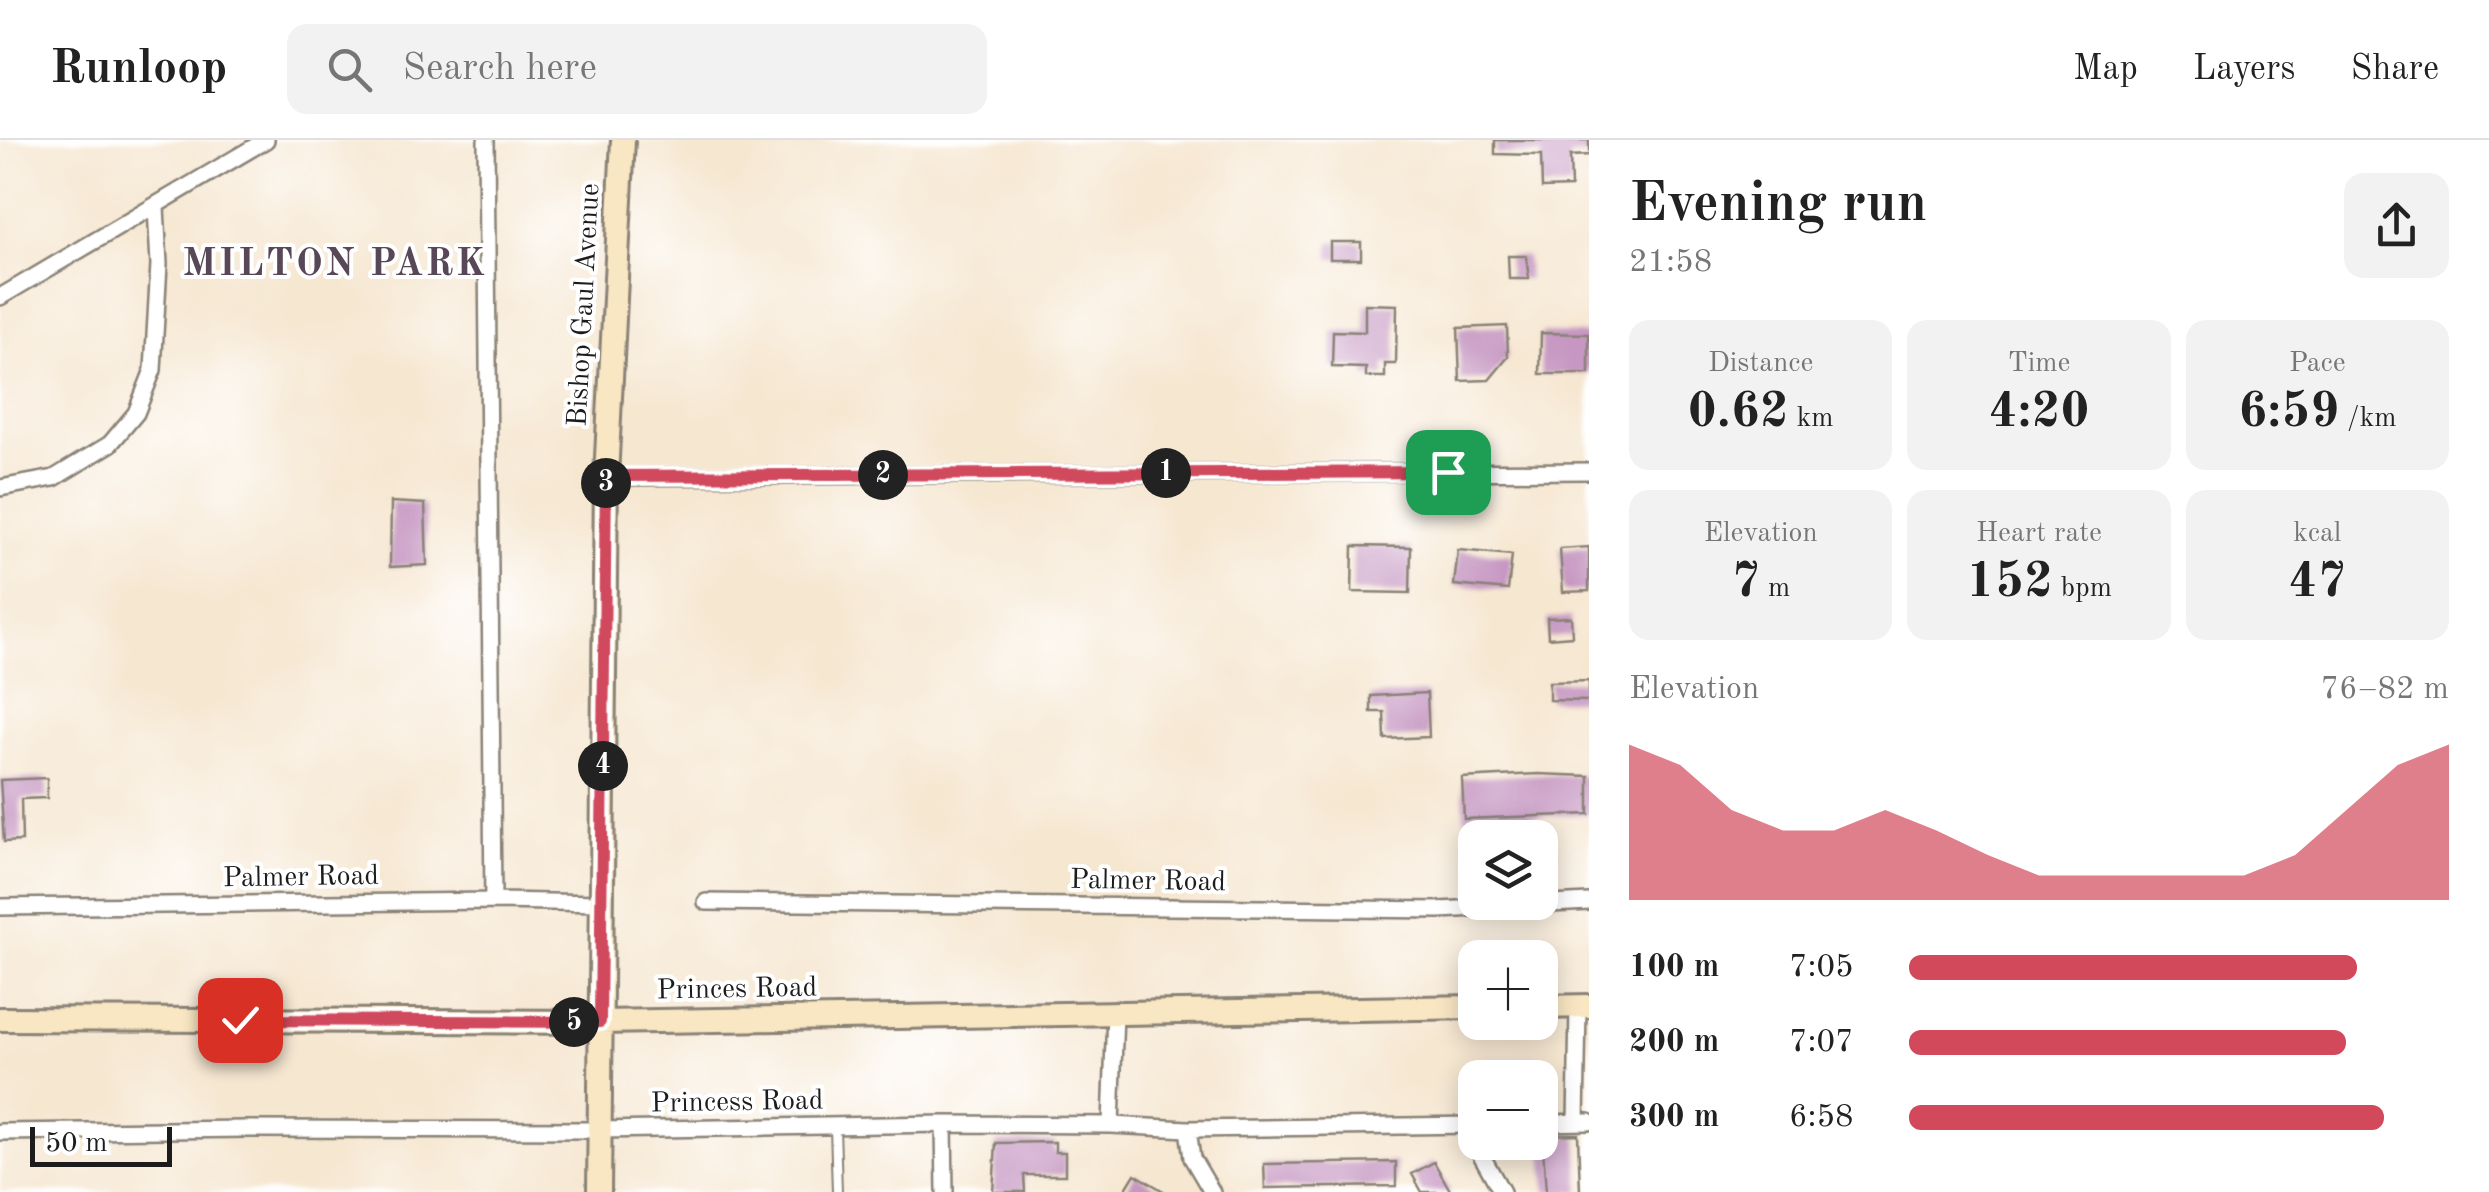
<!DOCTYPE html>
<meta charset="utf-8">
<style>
:root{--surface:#fff;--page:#f2f2f2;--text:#222;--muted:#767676;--line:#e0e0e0;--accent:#d1495b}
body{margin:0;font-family:"Old Standard TT",serif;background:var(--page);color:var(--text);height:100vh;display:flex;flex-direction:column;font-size:38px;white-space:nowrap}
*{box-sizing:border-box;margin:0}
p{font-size:32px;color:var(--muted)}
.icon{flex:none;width:55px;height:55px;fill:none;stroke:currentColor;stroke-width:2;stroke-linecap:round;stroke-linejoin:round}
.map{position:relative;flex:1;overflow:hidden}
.drawer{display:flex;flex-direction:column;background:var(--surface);width:900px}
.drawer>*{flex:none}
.controls{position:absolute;left:1458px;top:680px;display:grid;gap:20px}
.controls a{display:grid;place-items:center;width:100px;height:100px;border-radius:20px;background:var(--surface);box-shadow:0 5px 25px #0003;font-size:50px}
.scale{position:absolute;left:30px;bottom:25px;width:142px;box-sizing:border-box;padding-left:10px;border:5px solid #1c1c1c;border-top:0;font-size:28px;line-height:35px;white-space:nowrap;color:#1c1c1c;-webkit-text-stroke:8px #fff;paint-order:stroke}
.pin{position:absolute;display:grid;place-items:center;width:85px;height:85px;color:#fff;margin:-42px;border-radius:20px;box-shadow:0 5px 15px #0006}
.km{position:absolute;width:50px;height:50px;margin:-25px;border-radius:50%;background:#222;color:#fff;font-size:28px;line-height:50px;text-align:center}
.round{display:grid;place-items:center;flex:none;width:105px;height:105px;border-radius:20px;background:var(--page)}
.overview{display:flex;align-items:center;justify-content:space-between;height:170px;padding:0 40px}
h1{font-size:55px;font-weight:700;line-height:75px}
.stats{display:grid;grid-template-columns:repeat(3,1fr);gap:15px;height:170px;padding:10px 40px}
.stats div{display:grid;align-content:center;border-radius:20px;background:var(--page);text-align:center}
.stats b{font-size:50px;font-weight:700}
.stats small{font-size:28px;font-weight:400}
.stats p{font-size:28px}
.chart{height:280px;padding:20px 40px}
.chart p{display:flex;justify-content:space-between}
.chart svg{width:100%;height:180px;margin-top:10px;fill:var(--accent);opacity:.7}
ul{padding:0 40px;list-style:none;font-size:32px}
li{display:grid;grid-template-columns:160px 120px 1fr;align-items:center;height:75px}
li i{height:25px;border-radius:12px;background:var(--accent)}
header{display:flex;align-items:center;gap:60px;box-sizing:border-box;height:140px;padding:0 50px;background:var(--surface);border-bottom:2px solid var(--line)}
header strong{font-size:48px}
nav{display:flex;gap:55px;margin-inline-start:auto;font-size:35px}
.search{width:700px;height:90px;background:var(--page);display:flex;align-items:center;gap:25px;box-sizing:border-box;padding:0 35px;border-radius:20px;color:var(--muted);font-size:38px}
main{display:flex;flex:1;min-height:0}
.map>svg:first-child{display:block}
.building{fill:#c697c2}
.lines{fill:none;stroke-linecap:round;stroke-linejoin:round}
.service-casing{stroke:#898276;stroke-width:12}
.minor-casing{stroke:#898276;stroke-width:20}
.secondary-casing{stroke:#898276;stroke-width:28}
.service{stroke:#fff;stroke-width:8}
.minor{stroke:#fff;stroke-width:15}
.secondary{stroke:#f9e7c3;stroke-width:22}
.route-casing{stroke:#fff;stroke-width:20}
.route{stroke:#d1495b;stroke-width:12}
.labels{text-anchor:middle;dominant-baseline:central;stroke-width:8;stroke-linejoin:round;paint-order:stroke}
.street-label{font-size:28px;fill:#1c1c1c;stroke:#fff}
.district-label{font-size:38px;font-weight:bold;letter-spacing:2.5px;fill:#584756;stroke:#fff}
</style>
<header>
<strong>Runloop</strong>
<div class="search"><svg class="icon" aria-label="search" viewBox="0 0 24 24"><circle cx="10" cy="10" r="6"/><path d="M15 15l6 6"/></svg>Search here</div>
<nav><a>Map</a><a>Layers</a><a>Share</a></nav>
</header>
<main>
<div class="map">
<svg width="1589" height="1052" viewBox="0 0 1589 1052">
<rect width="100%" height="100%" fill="#fff"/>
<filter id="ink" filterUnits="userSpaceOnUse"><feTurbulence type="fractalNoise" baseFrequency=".01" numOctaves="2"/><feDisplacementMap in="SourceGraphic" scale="20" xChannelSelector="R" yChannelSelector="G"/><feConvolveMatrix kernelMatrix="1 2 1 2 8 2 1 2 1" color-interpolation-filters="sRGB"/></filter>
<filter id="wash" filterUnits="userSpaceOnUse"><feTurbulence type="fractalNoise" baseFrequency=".0048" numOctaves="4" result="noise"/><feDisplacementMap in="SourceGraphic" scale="40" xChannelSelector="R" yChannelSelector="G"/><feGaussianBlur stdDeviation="2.25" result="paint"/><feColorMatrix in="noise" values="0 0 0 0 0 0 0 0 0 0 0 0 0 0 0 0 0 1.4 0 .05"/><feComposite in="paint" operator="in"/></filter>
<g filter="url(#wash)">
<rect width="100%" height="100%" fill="#f6e7d1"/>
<g id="blocks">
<path class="building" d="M1495,0H1589V15L1570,16L1571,47L1542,48L1541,15L1495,14Z
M1330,102H1361V119H1330Z
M1508,116H1526L1529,139H1509Z
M1365,164L1397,165L1396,224H1385V237H1366V228L1332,227L1333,191L1365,192Z
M1507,186L1508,217L1489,240L1460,241L1458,188Z
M1541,193L1589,194V234H1540Z
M391,362L425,364L427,425L390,427Z
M1353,406L1411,407L1410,453L1352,452Z
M1589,407V451L1563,452L1560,409Z
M1458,410L1512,415L1508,450L1454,445Z
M1571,477L1572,496L1548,498L1547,478Z
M1589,541V561L1549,560V542Z
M1427,553L1429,597L1385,599L1384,572H1371V556Z
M1538,634L1589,636V674L1464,679L1462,638Z
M47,638V658L21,659L22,701L4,702L0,640Z
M1578,994L1580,1052H1546L1542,995Z
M1055,1002V1012H1065V1035H1024L1025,1052H993L996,1003Z
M1396,1022V1046L1265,1048L1264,1024Z
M1434,1022L1451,1052H1422L1412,1034Z
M1135,1034L1165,1052H1124Z"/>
</g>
</g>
<g filter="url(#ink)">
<use href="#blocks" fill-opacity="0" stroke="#898276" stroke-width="2.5"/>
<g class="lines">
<g class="service-casing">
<path id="service" d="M835,987L837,1052"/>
</g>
<g class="minor-casing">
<path id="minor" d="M486,0L493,761
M0,157L266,0
M606,337L1589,331
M0,348L54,338L110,304L136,273L153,230L159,124L156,67
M706,762L1440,770L1589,762
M0,767L493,761L602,763
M1576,982L1578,866
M1540,983L1589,982
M944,984L945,1052
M1111,985L1115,872
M1188,989L1192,1018L1212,1052
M0,992L248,989L599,990L944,984L1111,985L1188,989L1475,985
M1478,1002L1479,1011L1502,1052"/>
</g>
<g class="secondary-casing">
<path id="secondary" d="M1540,867L1589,866
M0,879L600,882L1475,867
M599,1052L606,337L623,0"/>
</g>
<use href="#service" class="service"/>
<use href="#minor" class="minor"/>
<use href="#secondary" class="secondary"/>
</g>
</g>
<g class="lines" filter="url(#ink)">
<g class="route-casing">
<path id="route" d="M240,880L600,882L606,336L1448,332"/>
</g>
<use href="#route" class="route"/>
</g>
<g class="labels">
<g class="street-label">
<text transform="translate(585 165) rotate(-87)">Bishop Gaul Avenue</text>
<text transform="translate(301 738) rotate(-1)">Palmer Road</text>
<text transform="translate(1148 742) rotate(1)">Palmer Road</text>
<text transform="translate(737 850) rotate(-1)">Princes Road</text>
<text transform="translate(737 963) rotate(-1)">Princess Road</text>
</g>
<g class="district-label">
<text x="335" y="125">MILTON PARK</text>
</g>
</g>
</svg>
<div class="controls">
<a><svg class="icon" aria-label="layers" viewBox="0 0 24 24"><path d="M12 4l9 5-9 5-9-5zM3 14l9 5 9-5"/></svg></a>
<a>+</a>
<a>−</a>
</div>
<div class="scale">50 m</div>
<div class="pin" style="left:1448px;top:332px;background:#1e9e55"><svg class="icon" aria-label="arrive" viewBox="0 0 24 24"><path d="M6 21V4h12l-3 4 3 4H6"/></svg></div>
<div class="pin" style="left:240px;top:880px;background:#d93025"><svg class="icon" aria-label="check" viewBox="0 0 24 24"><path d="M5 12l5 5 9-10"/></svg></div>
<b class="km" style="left:1166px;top:333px">1</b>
<b class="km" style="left:883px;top:335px">2</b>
<b class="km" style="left:606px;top:343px">3</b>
<b class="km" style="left:603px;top:626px">4</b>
<b class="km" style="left:574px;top:882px">5</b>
</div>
<section class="drawer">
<div class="overview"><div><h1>Evening run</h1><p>21:58</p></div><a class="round"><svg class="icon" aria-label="share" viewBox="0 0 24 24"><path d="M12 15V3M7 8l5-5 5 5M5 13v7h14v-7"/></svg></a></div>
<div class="stats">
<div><p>Distance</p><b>0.62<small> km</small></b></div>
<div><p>Time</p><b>4:20</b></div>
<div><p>Pace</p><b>6:59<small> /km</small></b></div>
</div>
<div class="stats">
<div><p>Elevation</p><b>7<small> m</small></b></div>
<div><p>Heart rate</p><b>152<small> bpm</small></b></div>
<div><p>kcal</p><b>47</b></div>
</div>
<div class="chart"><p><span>Elevation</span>76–82 m</p>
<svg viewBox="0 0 160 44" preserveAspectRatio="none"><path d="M0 44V6L10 11L20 22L30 27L40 27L50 22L60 27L70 33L80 38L90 38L100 38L110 38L120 38L130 33L140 22L150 11L160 6V44z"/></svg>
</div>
<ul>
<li><b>100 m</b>7:05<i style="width:83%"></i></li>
<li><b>200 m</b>7:07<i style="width:81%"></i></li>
<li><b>300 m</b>6:58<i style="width:88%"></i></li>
</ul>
</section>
</main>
